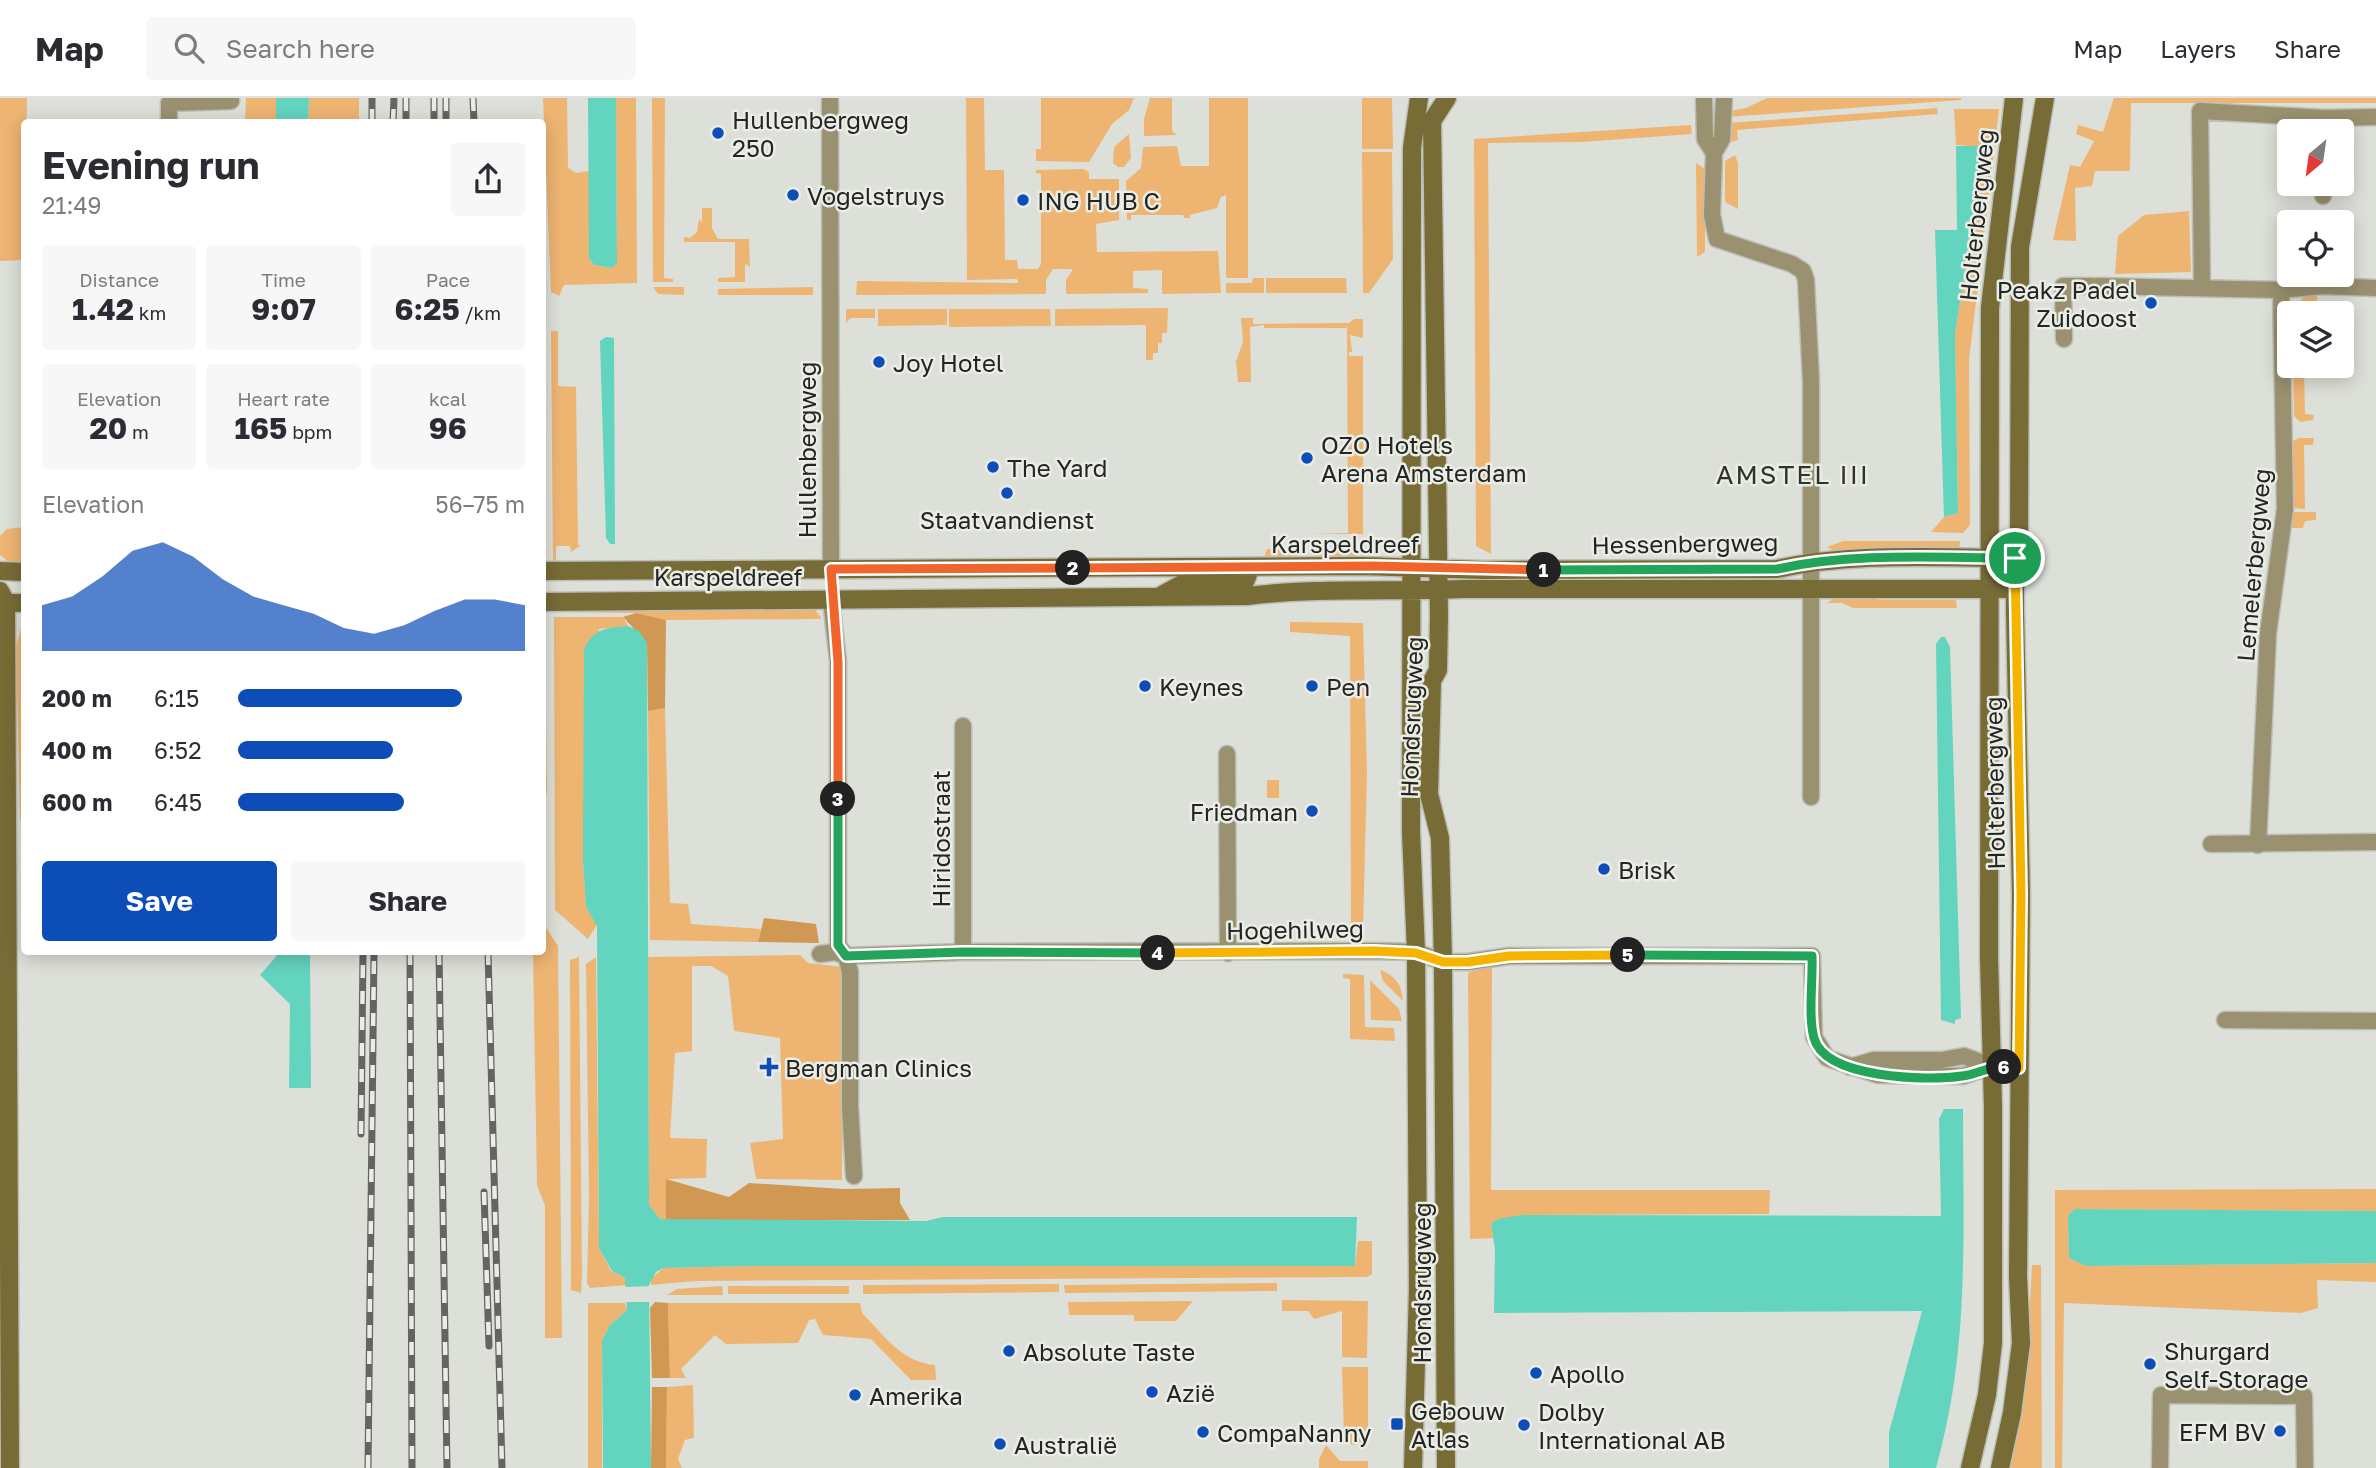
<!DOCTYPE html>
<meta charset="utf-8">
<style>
:root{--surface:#fff;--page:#f7f7f7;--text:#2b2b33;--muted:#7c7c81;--line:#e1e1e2;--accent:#0d4db8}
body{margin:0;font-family:"Golos Text",sans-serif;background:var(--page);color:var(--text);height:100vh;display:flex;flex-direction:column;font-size:26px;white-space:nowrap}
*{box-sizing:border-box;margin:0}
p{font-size:23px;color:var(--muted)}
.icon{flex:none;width:38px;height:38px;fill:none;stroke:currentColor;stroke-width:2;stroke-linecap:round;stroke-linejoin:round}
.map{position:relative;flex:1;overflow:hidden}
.side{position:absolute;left:21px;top:21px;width:525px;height:836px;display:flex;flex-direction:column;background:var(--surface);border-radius:7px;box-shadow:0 4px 18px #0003}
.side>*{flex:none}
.needle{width:46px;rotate:209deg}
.buttons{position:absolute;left:2277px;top:21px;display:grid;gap:14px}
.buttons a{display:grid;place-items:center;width:77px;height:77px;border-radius:7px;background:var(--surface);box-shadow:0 4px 18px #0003;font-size:35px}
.pin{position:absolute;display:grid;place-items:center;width:60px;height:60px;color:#fff;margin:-30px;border:4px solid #fff;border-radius:50%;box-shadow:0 2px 7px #0007}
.km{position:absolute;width:35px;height:35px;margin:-18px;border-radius:50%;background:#222;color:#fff;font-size:19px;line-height:35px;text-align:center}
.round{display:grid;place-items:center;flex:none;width:74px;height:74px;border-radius:7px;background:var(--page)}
.head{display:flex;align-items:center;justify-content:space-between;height:119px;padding:0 21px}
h1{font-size:38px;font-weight:700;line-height:52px}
.metrics{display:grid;grid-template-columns:repeat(3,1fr);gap:10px;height:119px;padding:7px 21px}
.metrics div{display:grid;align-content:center;border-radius:7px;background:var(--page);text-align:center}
.metrics b{font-size:30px;font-weight:700}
.metrics small{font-size:19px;font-weight:400}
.metrics p{font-size:19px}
.chart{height:196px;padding:14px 21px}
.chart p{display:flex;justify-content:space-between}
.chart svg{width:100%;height:126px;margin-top:7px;fill:var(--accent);opacity:.7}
.button{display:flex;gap:14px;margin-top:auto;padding:14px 21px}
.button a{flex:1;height:80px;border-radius:7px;background:var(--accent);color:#fff;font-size:28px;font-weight:700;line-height:80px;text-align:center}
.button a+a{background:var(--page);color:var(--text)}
ul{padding:0 21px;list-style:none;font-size:23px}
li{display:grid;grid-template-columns:112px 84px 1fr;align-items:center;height:52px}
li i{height:18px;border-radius:9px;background:var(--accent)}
header{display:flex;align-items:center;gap:42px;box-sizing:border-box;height:98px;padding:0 35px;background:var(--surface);border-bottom:2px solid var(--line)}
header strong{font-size:33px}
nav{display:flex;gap:38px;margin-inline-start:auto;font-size:24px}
.search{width:490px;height:63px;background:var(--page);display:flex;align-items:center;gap:18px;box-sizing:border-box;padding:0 24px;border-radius:7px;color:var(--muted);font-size:26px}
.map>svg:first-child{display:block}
.green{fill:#eeb472}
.forest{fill:#d19854}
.water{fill:#63d4be}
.pier{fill:#dde0d8}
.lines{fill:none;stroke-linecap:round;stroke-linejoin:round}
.street-casing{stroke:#bcbeb7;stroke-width:19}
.secondary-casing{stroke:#bcbeb7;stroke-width:21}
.street{stroke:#99916f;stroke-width:16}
.secondary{stroke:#776b36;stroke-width:18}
.rail-casing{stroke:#646560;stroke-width:7}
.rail{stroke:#eaede5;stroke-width:4.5;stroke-dasharray:13;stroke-linecap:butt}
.split-1-casing{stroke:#fff;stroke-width:14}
.split-2-casing{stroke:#fff;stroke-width:14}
.split-3-casing{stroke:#fff;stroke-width:14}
.split-4-casing{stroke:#fff;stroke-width:14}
.split-5-casing{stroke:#fff;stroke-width:14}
.split-6-casing{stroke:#fff;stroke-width:14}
.split-7-casing{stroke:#fff;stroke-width:14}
.split-1{stroke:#22a559;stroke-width:9}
.split-2{stroke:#f0652b;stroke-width:9}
.split-3{stroke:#f0652b;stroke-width:9}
.split-4{stroke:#22a559;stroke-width:9}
.split-5{stroke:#f5b400;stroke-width:9}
.split-6{stroke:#22a559;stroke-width:9}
.split-7{stroke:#f5b400;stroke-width:9}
.poi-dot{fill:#0d4db8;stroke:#eaede5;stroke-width:2.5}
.labels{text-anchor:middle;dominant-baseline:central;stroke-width:5;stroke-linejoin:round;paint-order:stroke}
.poi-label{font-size:24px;fill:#242522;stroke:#eaede5;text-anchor:start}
.street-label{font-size:24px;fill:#242522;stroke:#eaede5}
.neighbourhood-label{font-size:26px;letter-spacing:2px;fill:#30332c;stroke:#eaede5}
</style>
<header>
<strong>Map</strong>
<div class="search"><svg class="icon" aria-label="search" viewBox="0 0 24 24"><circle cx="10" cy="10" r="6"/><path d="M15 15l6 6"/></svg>Search here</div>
<nav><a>Map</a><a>Layers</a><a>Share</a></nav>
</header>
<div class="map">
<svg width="2376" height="1370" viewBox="0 0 2376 1370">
<rect width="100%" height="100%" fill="#dde0d8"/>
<path class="green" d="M0,0H27L24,162L0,163Z
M246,0H276V24H245Z
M309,0H359V24H308Z
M543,0H567L568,70L576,75L589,73V160L594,167L611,170L617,165L616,0H636L637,185L564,187L559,198L551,194Z
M652,0H665L664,180L673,181V184H653Z
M966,0H984L985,72H1004L1005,162H1017L1018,171H1038L1041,166V76L1036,75V72L1083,71L1089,74V81H1119V122L1096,126L1097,154L1218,153L1221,195L1162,196V172L1133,173V190L1148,191V195L1066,196V182L1073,171H1053L1046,182V196L856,197L857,183L1018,185L1017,181L967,182Z
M1041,0H1134L1129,12L1112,26L1089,64L1036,63V51H1041Z
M1150,0H1172V33L1177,37L1144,38V21Z
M1209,0H1248V180H1226V97L1221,99L1217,110L1190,117V120H1184L1183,117H1131V122H1127L1126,83L1141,70L1143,49L1177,48L1181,68H1209Z
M1362,0H1392L1393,51H1362Z
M1767,0H1961V2L1727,19L1730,13L1746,10Z
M2114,0H2376V5H2131L2130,73H2095L2092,88L2075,90L2076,143L2053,142L2070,67L2080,69L2094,43L2076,36L2078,27L2103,34Z
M1937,10L1938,16L1737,32L1738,42L1732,44L1726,36L1727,25Z
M1954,11H1999L1969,262L1970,427L1963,435L1931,434L1944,419L1958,415L1955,236L1984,49L1956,47Z
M1691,27L1692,36L1581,44L1488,45L1491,456L1476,448L1474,41Z
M1129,36L1131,60L1124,69H1118L1113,65L1114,49Z
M1362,54H1392L1393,161L1369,195H1363Z
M1735,57L1738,65V111L1725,104V63Z
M1696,65L1705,71V154L1697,159Z
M702,110H712V130L718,141H749L750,169L745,166V184H718V180L735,179V144H684V139L690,140L697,134L699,121L702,124Z
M2189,113L2191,174L2115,176L2118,138L2144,117Z
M1253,180H1264V195H1226V185H1252Z
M1266,180H1346L1347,195H1266Z
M653,189H684V197L658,196Z
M813,189V197H718V191Z
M2318,195L2315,215H2294L2304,197Z
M1168,210L1167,235H1162V245H1158V255H1153V262H1146V227L1055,228V211Z
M846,211H875V220H851L846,225Z
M878,211H947V227L878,228Z
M949,211H1050L1051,228L949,229Z
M1241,220H1253V226L1349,225L1354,221H1363V240L1350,237L1352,254H1349V258H1363V436H1309L1348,435L1347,227L1346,230H1264V227L1250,229L1251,284H1238L1236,263L1243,244Z
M551,233H558V288L576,289L578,447H581L571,454L570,448H556V464H553Z
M2293,268H2299V273L2304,274L2305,316L2314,317L2313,322L2300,324L2294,318Z
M2299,340H2314L2313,347H2304L2305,411L2293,410V343Z
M2292,414H2316V422L2305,423L2303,430H2292Z
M24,429L23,465H10L0,457V438L7,431Z
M1843,443H1960L1959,453L1841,457L1827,449Z
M1267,451H1299V460L1264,459Z
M1314,451L1356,452L1357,461L1315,460Z
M1855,495L1879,502H1956L1957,510H1853L1842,505H1827L1840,496Z
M812,508L822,521L666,522L636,515L554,514L553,509Z
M554,519H623L628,528L599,531L583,765L586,809L597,827L588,841L555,812Z
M545,520L547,695L543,698L542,521Z
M24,521V721H20L16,548Z
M1290,524L1363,525L1367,676L1363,828H1351L1350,538L1290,534Z
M665,610L670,805L688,806L691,826L761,831L758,844L650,842L648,613Z
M1267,682H1279V700H1267Z
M543,825L558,848L562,1240H545V1108L537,1087L533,854H542Z
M800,857L808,865L843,869L842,1082L756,1081L750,1045L783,1041L780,940L734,933L728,878L711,868H692V953L675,955L670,1040L707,1041L706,1080L667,1081L666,1123L660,1121L649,1107L648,859Z
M579,859L582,1176L581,1195L571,1192L570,862Z
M596,859L599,1150L611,1173L625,1180L627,1187L590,1190L587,1185L589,1099L586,866Z
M1492,866L1491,1092H1770L1769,1116L1521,1117L1491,1126L1493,1140L1470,1141L1468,875Z
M1380,872C1395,877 1402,887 1403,903L1383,883Z
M1343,876L1364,877L1365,929L1394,930L1395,943L1350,941V881L1343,880Z
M1370,882L1399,911L1402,923L1371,922Z
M2376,1091V1113L2074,1111L2068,1118L2069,1160L2086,1168L2376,1165V1184L2317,1182L2318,1210L2301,1215L2064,1205L2062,1370H2055V1092Z
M1358,1143H1372V1176L1367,1179L696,1183L651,1187V1181L663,1170L752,1168H1355Z
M2032,1167H2041L2042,1370H2010L2025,1295Z
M1277,1185V1193L1065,1195L1064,1187Z
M1059,1186V1194L863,1196V1187Z
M722,1188L723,1197H667L677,1191Z
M728,1188H849V1196H728Z
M1282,1202L1368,1203L1367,1260L1342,1259V1213L1314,1221L1308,1213H1282Z
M1193,1203L1176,1223H1134V1217H1069L1068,1204Z
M588,1205H625L627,1212L610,1227L602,1242V1370H588Z
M668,1205H860L862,1215C885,1238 901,1264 935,1267L936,1282H911L871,1241L823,1237L815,1221L809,1222L798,1245L726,1246L715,1237L681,1271L686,1280H670Z
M1342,1269H1368V1346L1352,1347L1344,1339Z
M693,1287L694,1340L685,1342L678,1361L682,1370H666L667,1289Z
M1326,1347L1340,1363H1368V1370H1319V1361Z"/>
<path class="forest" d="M636,515L666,522L665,610L648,613L647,545L623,519Z
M764,820L816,826L819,845L758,844Z
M666,1081L729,1099L749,1085L844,1091L900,1090V1105L910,1122L666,1123Z
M655,1204L668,1205L670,1280H652L650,1210Z
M652,1289H667L666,1370H651Z"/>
<path class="water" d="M276,0H309L308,24H276Z
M588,0H616L617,165L612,170L594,167L589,160Z
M1956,48H1984L1955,236L1958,415L1944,419L1935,132H1957Z
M606,239L614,240L615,446H610L606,440L600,243Z
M628,528L639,533L647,545L649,1107L660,1121L926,1123L943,1119H1357L1355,1168H752L663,1170L656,1174L649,1187L651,1370H603L602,1242L610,1227L627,1212L625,1180L612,1173L599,1150L597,828L586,809L583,765L584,551C594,530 606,530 628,528Z
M1941,539H1945L1950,549L1961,920L1955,922V926L1941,922L1936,546Z
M280,854H310L311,990H289L290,906L260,877Z
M1944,1011H1963C1963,1135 1970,1250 1936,1370H1889V1334L1922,1213L1494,1215L1495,1151L1491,1126L1498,1121L1521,1117L1941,1118L1939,1021Z
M2074,1111L2376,1113V1165L2086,1168L2069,1160L2068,1118Z"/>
<path class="pier" d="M653,1188V1204H623V1189Z"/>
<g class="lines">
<g class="street-casing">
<path id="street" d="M830,0L831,471
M1704,0L1705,41L1714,55
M1724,0L1722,41L1714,55L1712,117L1717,141L1792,166L1803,173L1806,182L1811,283V699
M2324,20L2376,19
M169,24V5L231,3V0
M2323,98V86
M2097,188L2281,192L2322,188L2376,190
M2202,189L2200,13L2324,20L2323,33
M2064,241L2063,188H2092
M831,502L838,563V847L846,858L850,874V1008L854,1078
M963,628V854
M1227,656L1228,855
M2211,746L2376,744
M2258,747L2268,536L2285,411L2281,192
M820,856L835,854L846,858L963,854L1374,853L1416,854L1443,864H1468L1509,858H1812L1814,939L1827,960L1878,977L1963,978L1991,968
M2225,922L2376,923
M1850,969L1874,962H1942L1964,958L1991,968L2019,970
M2160,1370L2161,1297L2304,1298L2305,1370"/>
</g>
<g class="secondary-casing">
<path id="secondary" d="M0,473L24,474
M542,473L1363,468L1483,472L1777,471C1854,454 1936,460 2015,460
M0,493L6,504L10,1370
M1162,497L1186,484H1245L1251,469
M542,504L1248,498C1319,489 1392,494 1463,491H2015
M0,505H24
M1413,1370L1418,1191L1416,854L1411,734L1412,50L1419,0
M1446,1370L1443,864L1440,740L1429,696L1432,583L1438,572L1439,518L1432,23L1447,0
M1970,1370L1987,1297L1993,1245V1009L1989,859L1990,210L2014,0
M2000,1370L2012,1315L2021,1245L2018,1178L2021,797L2015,513V460L2019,441L2020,149L2045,0"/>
</g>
<use href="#street" class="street"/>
<use href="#secondary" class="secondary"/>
<g class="rail-casing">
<path id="rail" d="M406,0V24
M434,0V24
M446,0V24
M473,0L474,24
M372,24V0
M393,24L394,0
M410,854L412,1370
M439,854L447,1370
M488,854L502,1370
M361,1036L363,854
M484,1094L489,1248
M368,1370L374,854"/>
</g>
<use href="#rail" class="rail"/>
</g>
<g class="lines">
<g class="split-1-casing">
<path id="split-1" d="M1544,472L1777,471C1854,454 1936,460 2015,460"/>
</g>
<g class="split-2-casing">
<path id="split-2" d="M1073,470L1371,468L1544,472"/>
</g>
<g class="split-3-casing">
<path id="split-3" d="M838,701V564L831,471L1073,470"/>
</g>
<g class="split-4-casing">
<path id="split-4" d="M838,701V847L846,858L963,854L1158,855"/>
</g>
<g class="split-5-casing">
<path id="split-5" d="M1158,855L1374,853L1416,855L1443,864H1468L1509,858L1628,857"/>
</g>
<g class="split-6-casing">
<path id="split-6" d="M1628,857L1812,858C1813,882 1808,918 1814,940C1825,981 1928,983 1962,978C1978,976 1988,968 2004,969"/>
</g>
<g class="split-7-casing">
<path id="split-7" d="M2004,969L2019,970L2021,797L2015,460"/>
</g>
<use href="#split-1" class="split-1"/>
<use href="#split-2" class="split-2"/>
<use href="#split-3" class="split-3"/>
<use href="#split-4" class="split-4"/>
<use href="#split-5" class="split-5"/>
<use href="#split-6" class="split-6"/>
<use href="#split-7" class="split-7"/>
</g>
<g class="poi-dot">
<circle cx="718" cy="35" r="7"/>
<circle cx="793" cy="97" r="7"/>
<circle cx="1023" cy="102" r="7"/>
<circle cx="2151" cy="205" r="7"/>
<circle cx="879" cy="264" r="7"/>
<circle cx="1307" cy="360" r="7"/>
<circle cx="993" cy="369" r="7"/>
<circle cx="1007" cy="395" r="7"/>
<circle cx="1145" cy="588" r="7"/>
<circle cx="1312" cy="588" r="7"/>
<circle cx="1312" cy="713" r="7"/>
<circle cx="1604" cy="771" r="7"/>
<path d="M765.5 958.5h7v7h7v7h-7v7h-7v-7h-7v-7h7z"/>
<circle cx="1009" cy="1253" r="7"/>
<circle cx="2150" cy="1266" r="7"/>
<circle cx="1536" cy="1275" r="7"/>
<circle cx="1152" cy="1294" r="7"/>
<circle cx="855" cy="1297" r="7"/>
<rect x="1390" y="1319" width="14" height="14" rx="3.5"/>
<circle cx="1524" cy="1327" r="7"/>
<circle cx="2280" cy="1333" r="7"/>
<circle cx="1203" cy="1334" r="7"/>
<circle cx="1000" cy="1346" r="7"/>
</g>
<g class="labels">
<g class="poi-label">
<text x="732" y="21">Hullenbergweg<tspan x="732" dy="28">250</tspan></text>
<text x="807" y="97">Vogelstruys</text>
<text x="1037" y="102">ING HUB C</text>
<text x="2137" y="191" text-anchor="end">Peakz Padel<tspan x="2137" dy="28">Zuidoost</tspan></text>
<text x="893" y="264">Joy Hotel</text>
<text x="1321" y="346">OZO Hotels<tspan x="1321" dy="28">Arena Amsterdam</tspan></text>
<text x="1007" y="369">The Yard</text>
<text x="1007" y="421" text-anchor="middle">Staatvandienst</text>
<text x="1159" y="588">Keynes</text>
<text x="1326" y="588">Pen</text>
<text x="1298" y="713" text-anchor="end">Friedman</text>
<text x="1618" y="771">Brisk</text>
<text x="785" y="969">Bergman Clinics</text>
<text x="2164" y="1252">Shurgard<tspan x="2164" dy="28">Self-Storage</tspan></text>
<text x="1023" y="1253">Absolute Taste</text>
<text x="1550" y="1275">Apollo</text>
<text x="1166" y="1294">Azië</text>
<text x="869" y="1297">Amerika</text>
<text x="1411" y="1312">Gebouw<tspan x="1411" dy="28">Atlas</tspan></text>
<text x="1538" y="1313">Dolby<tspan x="1538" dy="28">International AB</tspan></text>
<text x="2266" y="1333" text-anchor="end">EFM BV</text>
<text x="1217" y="1334">CompaNanny</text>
<text x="1014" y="1346">Australië</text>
</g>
<g class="street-label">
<text transform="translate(1976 117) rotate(-84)">Holterbergweg</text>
<text transform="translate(806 352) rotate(-90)">Hullenbergweg</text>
<text x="1345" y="445">Karspeldreef</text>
<text transform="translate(1685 445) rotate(-1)">Hessenbergweg</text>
<text transform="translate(2253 467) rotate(-85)">Lemelerbergweg</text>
<text x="728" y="478">Karspeldreef</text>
<text transform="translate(1411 619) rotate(-88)">Hondsrugweg</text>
<text transform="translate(1994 685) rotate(-91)">Holterbergweg</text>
<text transform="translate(940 741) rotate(-90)">Hiridostraat</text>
<text transform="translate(1295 831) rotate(-1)">Hogehilweg</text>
<text transform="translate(1421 1185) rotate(-90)">Hondsrugweg</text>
</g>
<g class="neighbourhood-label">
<text x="1793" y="376">AMSTEL III</text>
</g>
</g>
</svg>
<div class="buttons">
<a><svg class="needle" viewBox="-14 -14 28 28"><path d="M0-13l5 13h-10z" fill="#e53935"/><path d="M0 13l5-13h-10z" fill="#7c7c81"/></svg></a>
<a><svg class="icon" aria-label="locate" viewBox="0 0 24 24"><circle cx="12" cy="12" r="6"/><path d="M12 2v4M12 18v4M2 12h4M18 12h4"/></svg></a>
<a><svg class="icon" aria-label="layers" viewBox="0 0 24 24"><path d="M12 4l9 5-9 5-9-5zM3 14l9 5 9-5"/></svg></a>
</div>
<div class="pin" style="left:2015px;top:460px;background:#1e9e55"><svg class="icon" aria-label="arrive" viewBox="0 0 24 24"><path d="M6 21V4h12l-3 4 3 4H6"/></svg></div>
<b class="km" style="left:1544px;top:472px">1</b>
<b class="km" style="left:1073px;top:470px">2</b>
<b class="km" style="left:838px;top:701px">3</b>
<b class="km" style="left:1158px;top:855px">4</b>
<b class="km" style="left:1628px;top:857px">5</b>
<b class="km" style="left:2004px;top:969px">6</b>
<section class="side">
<div class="head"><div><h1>Evening run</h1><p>21:49</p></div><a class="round"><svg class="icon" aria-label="share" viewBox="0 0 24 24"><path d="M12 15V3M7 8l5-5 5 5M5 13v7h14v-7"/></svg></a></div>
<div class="metrics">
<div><p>Distance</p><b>1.42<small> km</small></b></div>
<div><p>Time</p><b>9:07</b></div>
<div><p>Pace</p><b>6:25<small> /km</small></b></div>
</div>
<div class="metrics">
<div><p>Elevation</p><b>20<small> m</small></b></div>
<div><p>Heart rate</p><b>165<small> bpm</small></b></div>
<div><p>kcal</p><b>96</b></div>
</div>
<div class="chart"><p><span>Elevation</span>56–75 m</p>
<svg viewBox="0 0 160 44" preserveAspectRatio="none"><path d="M0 44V28L10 25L20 18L30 9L40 6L50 11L60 19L70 25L80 28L90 31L100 36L110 38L120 35L130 30L140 26L150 26L160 28V44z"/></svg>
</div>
<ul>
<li><b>200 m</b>6:15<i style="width:78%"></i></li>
<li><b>400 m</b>6:52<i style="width:54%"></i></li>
<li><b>600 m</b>6:45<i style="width:58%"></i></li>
</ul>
<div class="button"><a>Save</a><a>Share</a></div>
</section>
</div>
